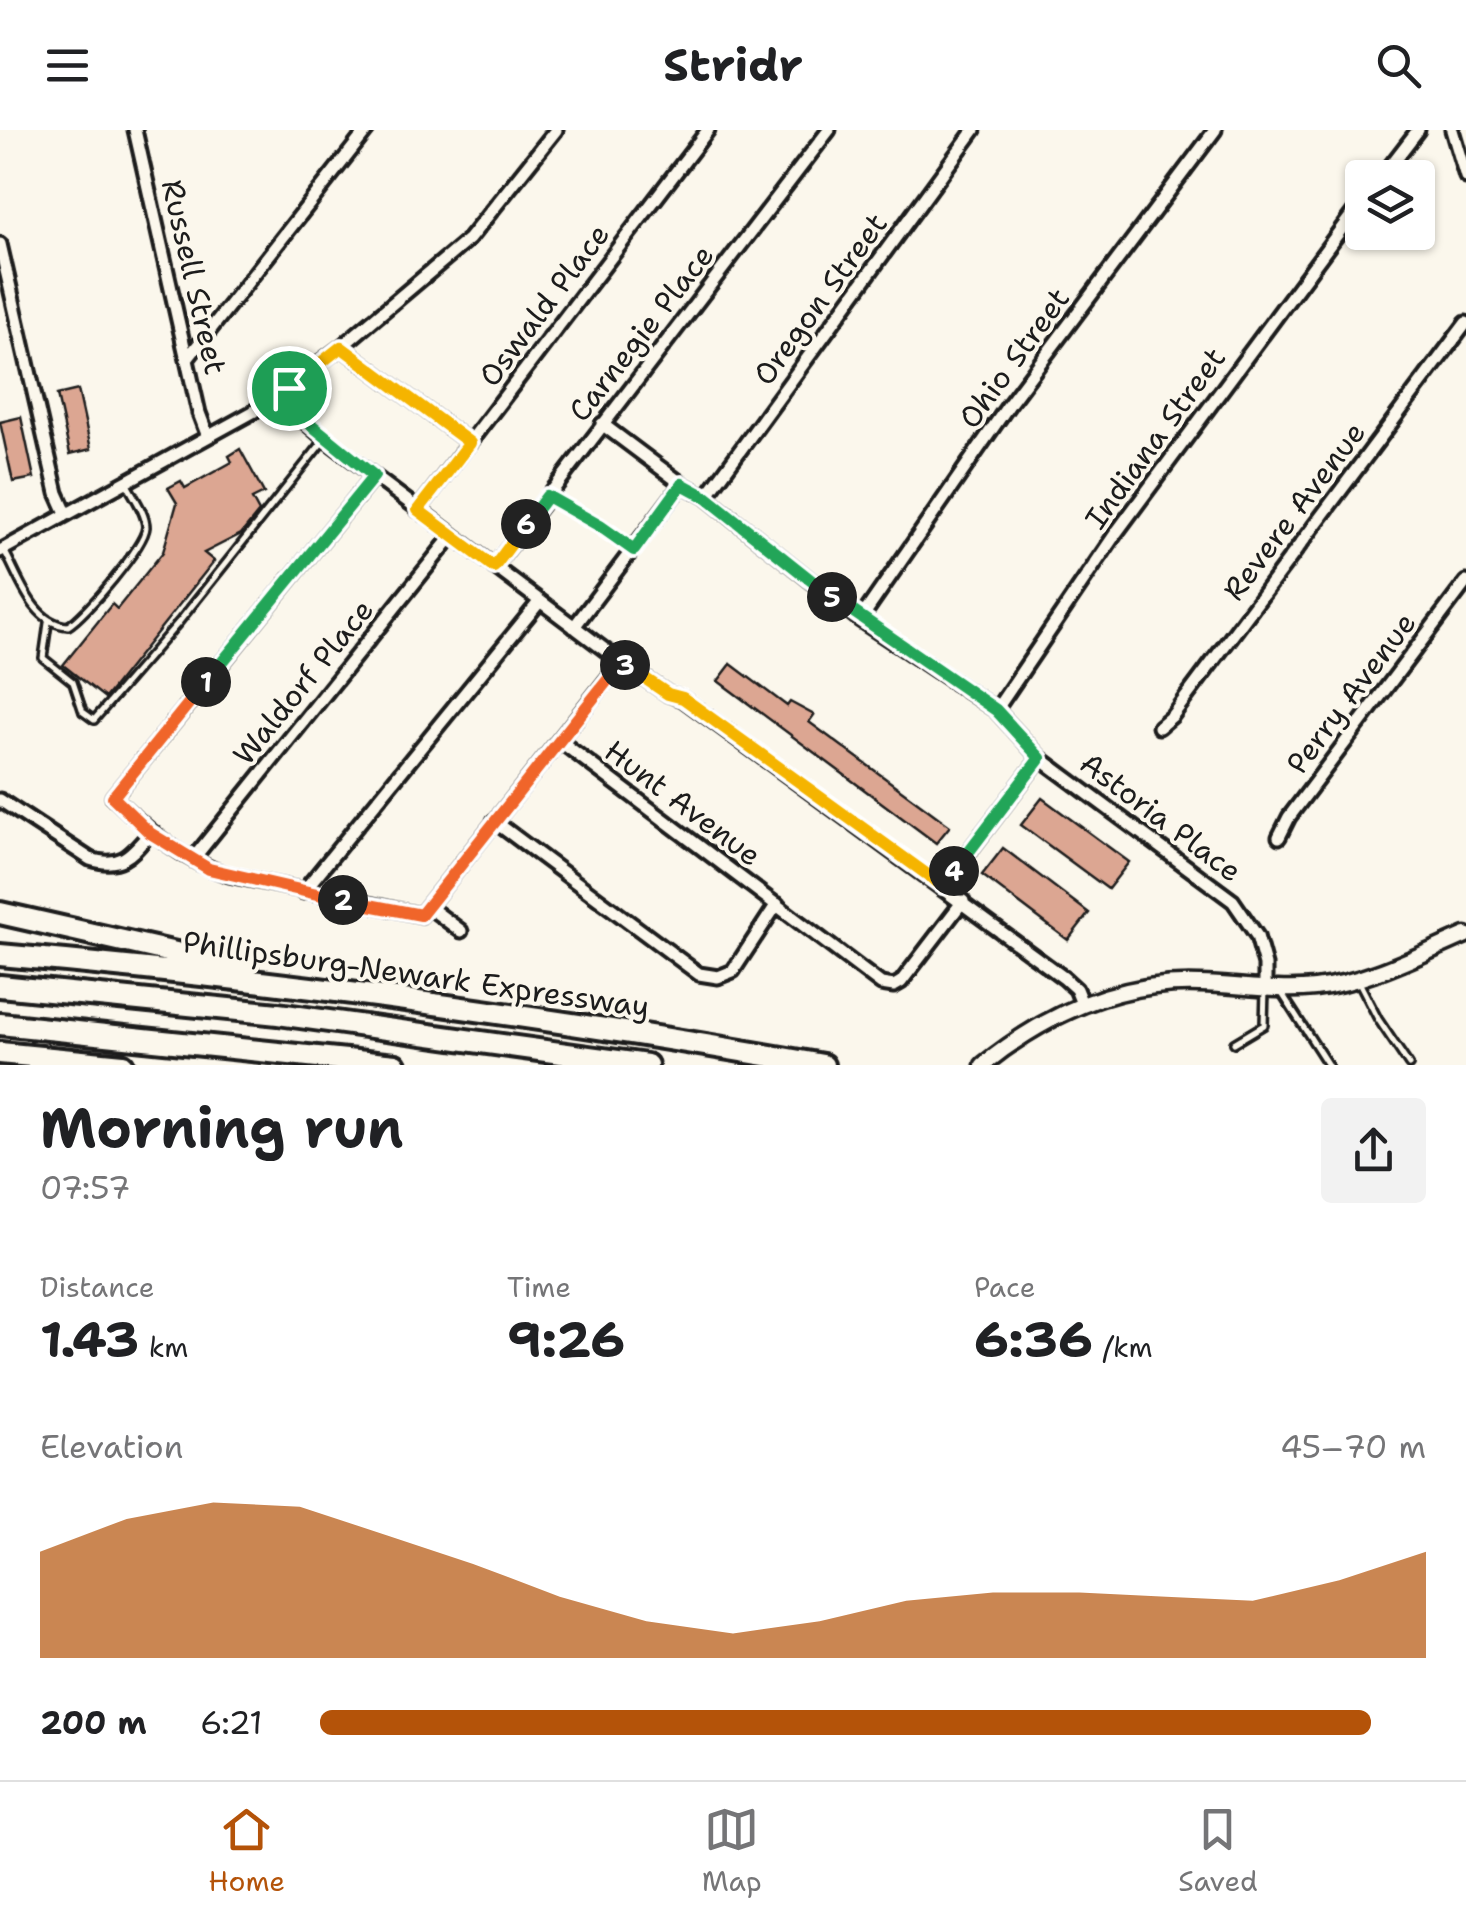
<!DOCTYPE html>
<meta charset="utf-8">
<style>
:root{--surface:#fff;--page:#f2f2f2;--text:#202124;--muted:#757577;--line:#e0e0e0;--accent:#b45309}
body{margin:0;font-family:"Shantell Sans",sans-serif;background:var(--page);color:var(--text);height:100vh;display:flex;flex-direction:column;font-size:38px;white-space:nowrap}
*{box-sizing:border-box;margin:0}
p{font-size:32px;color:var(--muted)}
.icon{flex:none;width:55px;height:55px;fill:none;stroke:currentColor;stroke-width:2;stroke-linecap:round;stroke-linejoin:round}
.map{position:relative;height:935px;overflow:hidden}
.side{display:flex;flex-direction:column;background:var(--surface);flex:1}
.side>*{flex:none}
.fabs{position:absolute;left:1345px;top:30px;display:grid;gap:20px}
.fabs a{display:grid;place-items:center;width:90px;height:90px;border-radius:10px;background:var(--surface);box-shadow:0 2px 8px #0004;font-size:50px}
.pin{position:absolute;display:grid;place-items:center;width:85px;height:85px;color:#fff;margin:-42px;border:5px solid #fff;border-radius:50%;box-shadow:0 2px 10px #0007}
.km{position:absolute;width:50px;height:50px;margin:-25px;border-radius:50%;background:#222;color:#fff;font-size:28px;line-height:50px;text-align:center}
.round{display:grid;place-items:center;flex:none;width:105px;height:105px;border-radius:10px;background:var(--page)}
.overview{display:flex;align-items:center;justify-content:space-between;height:170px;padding:0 40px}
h1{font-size:55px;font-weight:700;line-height:75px}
.figures{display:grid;grid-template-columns:repeat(3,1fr);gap:15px;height:170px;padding:10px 40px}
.figures div{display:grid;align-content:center}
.figures b{font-size:50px;font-weight:700}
.figures small{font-size:28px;font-weight:400}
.figures p{font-size:28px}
.chart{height:280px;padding:20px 40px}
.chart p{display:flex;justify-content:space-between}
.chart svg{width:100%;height:180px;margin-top:10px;fill:var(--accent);opacity:.7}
ul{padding:0 40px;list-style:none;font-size:32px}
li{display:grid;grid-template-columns:160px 120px 1fr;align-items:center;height:75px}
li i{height:25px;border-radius:12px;background:var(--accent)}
header{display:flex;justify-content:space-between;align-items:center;height:130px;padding:0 40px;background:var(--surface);font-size:45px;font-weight:700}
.tabs{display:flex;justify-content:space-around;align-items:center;height:140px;border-top:2px solid var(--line);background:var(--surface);font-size:28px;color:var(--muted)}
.tabs a{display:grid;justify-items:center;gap:5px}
.tabs .current{color:var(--accent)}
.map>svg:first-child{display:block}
.building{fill:#dca692;stroke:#1c1c1c;stroke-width:2.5}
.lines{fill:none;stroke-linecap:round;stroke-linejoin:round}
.service-casing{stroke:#1c1c1c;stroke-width:12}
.minor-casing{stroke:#1c1c1c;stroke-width:19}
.tertiary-casing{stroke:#1c1c1c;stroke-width:21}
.motorway-casing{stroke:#1c1c1c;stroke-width:28}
.service{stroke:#fbf7ec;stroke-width:5}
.minor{stroke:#fbf7ec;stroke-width:11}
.tertiary{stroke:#fbf7ec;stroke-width:14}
.motorway{stroke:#fbf7ec;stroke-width:20}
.split-1-casing{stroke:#fff;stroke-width:20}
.split-2-casing{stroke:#fff;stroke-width:20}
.split-3-casing{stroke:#fff;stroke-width:20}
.split-4-casing{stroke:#fff;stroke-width:20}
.split-5-casing{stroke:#fff;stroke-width:20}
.split-6-casing{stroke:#fff;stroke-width:20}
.split-7-casing{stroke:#fff;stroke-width:20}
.split-1{stroke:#22a559;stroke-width:12}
.split-2{stroke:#f0652b;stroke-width:12}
.split-3{stroke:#f0652b;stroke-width:12}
.split-4{stroke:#f5b400;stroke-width:12}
.split-5{stroke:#22a559;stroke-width:12}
.split-6{stroke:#22a559;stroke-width:12}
.split-7{stroke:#f5b400;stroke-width:12}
.labels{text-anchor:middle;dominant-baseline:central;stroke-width:8;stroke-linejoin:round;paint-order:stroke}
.street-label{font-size:30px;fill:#1c1c1c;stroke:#fbf7ec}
</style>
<header><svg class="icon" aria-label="menu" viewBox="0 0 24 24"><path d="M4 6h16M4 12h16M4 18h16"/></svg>Stridr<svg class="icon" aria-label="search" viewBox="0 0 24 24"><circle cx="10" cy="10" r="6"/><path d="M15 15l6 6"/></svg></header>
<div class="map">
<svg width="1466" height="935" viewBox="0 0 1466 935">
<rect width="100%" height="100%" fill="#fbf7ec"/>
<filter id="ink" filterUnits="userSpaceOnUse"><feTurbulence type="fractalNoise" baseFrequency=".01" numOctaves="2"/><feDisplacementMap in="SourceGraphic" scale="20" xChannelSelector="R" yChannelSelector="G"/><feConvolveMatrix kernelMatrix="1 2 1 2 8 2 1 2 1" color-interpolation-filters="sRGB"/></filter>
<g filter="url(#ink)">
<path class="building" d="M78,260L91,319L70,324L57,265Z
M21,287L34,348L13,352L0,292Z
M240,319L264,363L252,369L259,382L241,404L204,423L214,431L105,568L63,535L112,474L117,479L163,422L177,373L168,358L181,351L185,358L232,332L229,326Z
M731,534L787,576L790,572L814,585L809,592L950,696L936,713L718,551Z
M1042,668L1129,732L1108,759L1021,695Z
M1003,718L1089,783L1068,810L982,745Z"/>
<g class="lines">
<g class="service-casing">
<path id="service" d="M549,368L600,396L633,420
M5,422C20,449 33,494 68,496C85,486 145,416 146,397C146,383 133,366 127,354
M48,493L43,528L73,552L83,582L94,590L179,492L324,310
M1359,852L1378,889L1409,935
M1281,862L1328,935
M1234,913L1264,895L1265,859"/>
</g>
<g class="minor-casing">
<path id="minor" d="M135,0L199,283L207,304
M1452,0L1466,47
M1381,48L1418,0
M0,114L57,363L66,383
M341,217L470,313
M188,228L367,0
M277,267L325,309L621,532L668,564L683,569L1064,848L1076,859L1082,874
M602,294L682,354L706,367L860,490L996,580L1040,628L1233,771L1257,806L1265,835V859
M374,346L113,667C147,700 183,731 229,745L421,785L621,532
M706,367L974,0
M418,380L708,0
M0,421L253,282L341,217L469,109L556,0
M494,437L829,0
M860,490L1010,273L1215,0
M574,497L682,354
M996,580L1116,403L1362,71
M1159,597L1172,586L1466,193
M560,611L881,854L894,856L901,852L963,771
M0,670L90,729C121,739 131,725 150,703
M494,691L699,844L718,847L733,841L777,774
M1279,707L1289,687L1466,452
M193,729L452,406
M943,756L1040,628
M303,762L540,471
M429,777L461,801"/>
</g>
<g class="tertiary-casing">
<path id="tertiary" d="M983,935C1046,884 1118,851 1200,854C1238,855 1277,862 1315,858C1368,852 1417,826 1466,805"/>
</g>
<g class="motorway-casing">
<path id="motorway" d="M0,783L246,839
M0,825C276,849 550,887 823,935
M0,856L278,884L647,935
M0,894L395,935
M0,923L123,935"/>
</g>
<use href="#service" class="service"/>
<use href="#minor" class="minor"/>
<use href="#tertiary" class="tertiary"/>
<use href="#motorway" class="motorway"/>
</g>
</g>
<g class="lines" filter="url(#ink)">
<g class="split-1-casing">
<path id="split-1" d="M206,552L374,346L276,266L289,258"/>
</g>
<g class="split-2-casing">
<path id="split-2" d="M206,552L113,667L150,703L209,739L343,770"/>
</g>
<g class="split-3-casing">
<path id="split-3" d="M343,770L421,785L622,532L625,535"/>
</g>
<g class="split-4-casing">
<path id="split-4" d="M625,535L668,564L683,568L943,756L954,741"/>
</g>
<g class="split-5-casing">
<path id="split-5" d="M832,467L996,580L1040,628L954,741"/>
</g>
<g class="split-6-casing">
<path id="split-6" d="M526,394L547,366L600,396L634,420L682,354L706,367L832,467"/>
</g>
<g class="split-7-casing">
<path id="split-7" d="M289,258L341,217L470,313L418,380L494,437L526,394"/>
</g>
<use href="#split-1" class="split-1"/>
<use href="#split-2" class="split-2"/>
<use href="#split-3" class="split-3"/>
<use href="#split-4" class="split-4"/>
<use href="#split-5" class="split-5"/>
<use href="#split-6" class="split-6"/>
<use href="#split-7" class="split-7"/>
</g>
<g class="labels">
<g class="street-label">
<text transform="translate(194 147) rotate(77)">Russell Street</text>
<text transform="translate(820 169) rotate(-54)">Oregon Street</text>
<text transform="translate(544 175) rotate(-53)">Oswald Place</text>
<text transform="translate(641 203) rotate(-52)">Carnegie Place</text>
<text transform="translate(1014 228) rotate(-54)">Ohio Street</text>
<text transform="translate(1155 308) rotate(-54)">Indiana Street</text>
<text transform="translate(1294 381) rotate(-53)">Revere Avenue</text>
<text transform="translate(303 552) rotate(-51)">Waldorf Place</text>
<text transform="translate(1351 563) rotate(-53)">Perry Avenue</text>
<text transform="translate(683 673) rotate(37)">Hunt Avenue</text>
<text transform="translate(1161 687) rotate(37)">Astoria Place</text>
<text transform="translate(416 844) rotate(8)">Phillipsburg-Newark Expressway</text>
</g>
</g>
</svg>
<div class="fabs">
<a><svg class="icon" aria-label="layers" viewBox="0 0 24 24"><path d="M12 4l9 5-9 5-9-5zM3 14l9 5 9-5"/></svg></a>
</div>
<div class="pin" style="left:289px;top:258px;background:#1e9e55"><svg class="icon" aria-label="arrive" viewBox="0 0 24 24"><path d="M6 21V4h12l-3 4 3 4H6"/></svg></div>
<b class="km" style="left:206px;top:552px">1</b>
<b class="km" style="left:343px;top:770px">2</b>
<b class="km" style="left:625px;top:535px">3</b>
<b class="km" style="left:954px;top:741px">4</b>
<b class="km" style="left:832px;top:467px">5</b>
<b class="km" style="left:526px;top:394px">6</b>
</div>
<section class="side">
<div class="overview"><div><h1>Morning run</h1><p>07:57</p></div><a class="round"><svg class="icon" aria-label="share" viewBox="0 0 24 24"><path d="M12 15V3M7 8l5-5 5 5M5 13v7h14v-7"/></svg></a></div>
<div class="figures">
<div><p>Distance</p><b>1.43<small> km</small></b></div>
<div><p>Time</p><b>9:26</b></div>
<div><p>Pace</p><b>6:36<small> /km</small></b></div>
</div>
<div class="chart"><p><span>Elevation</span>45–70 m</p>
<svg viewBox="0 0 160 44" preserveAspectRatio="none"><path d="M0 44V18L10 10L20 6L30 7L40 14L50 21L60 29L70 35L80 38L90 35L100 30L110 28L120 28L130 29L140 30L150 25L160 18V44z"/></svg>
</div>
<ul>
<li><b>200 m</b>6:21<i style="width:95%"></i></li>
</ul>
</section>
<nav class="tabs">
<a class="current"><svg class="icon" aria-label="home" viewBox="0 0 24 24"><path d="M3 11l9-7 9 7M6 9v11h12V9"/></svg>Home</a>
<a><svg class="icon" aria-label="map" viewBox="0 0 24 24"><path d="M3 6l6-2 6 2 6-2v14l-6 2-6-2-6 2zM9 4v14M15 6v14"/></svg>Map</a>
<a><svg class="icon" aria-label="saved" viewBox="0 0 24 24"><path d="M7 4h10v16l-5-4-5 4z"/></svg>Saved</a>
</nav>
